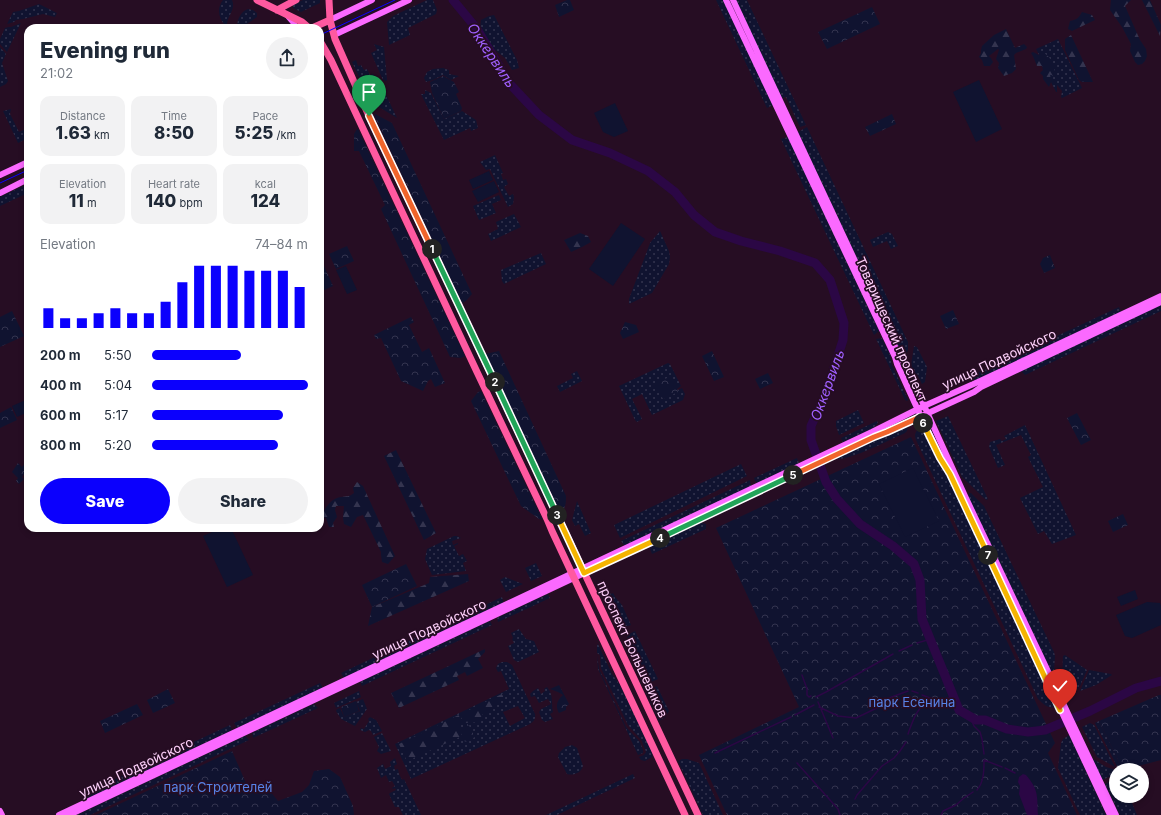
<!DOCTYPE html>
<meta charset="utf-8">
<style>
:root{--surface:#fff;--page:#f2f2f3;--text:#1f2937;--muted:#747a83;--accent:#0b00fd}
body{margin:0;font-family:Inter,sans-serif;background:var(--page);color:var(--text);height:100vh;display:flex;flex-direction:column;font-size:15px;white-space:nowrap}
*{box-sizing:border-box;margin:0}
p{font-size:13px;color:var(--muted)}
.icon{flex:none;width:22px;height:22px;fill:none;stroke:currentColor;stroke-width:2;stroke-linecap:round;stroke-linejoin:round}
.map{position:relative;flex:1;overflow:hidden}
.panel{position:absolute;left:24px;top:24px;width:300px;height:508px;display:flex;flex-direction:column;background:var(--surface);border-radius:12px;box-shadow:0 2px 6px #0003}
.panel>*{flex:none}
.controls{position:absolute;left:1109px;top:763px;display:grid;gap:8px}
.controls a{display:grid;place-items:center;width:40px;height:40px;border-radius:50%;background:var(--surface);box-shadow:0 2px 6px #0003;font-size:20px}
.pin{position:absolute;display:grid;place-items:center;width:34px;height:34px;color:#fff;margin:-41px -17px;border-radius:50% 50% 50% 0;rotate:-45deg;box-shadow:0 0 4px #0007}
.pin .icon{rotate:45deg}
.km{position:absolute;width:20px;height:20px;margin:-10px;border-radius:50%;background:#222;color:#fff;font-size:11px;line-height:20px;text-align:center}
.round{display:grid;place-items:center;flex:none;width:42px;height:42px;border-radius:21px;background:var(--page)}
.summary{display:flex;align-items:center;justify-content:space-between;height:68px;padding:0 16px}
h1{font-size:22px;font-weight:800;line-height:30px}
.stats{display:grid;grid-template-columns:repeat(3,1fr);gap:6px;height:68px;padding:4px 16px}
.stats div{display:grid;align-content:center;border-radius:10px;background:var(--page);text-align:center}
.stats b{font-size:17px;font-weight:800}
.stats small{font-size:11px;font-weight:400}
.stats p{font-size:11px}
.chart{height:112px;padding:8px 16px}
.chart p{display:flex;justify-content:space-between}
.chart svg{width:100%;height:72px;margin-top:4px;stroke:var(--accent);stroke-width:6}
.action{display:flex;gap:8px;margin-top:auto;padding:8px 16px}
.action a{flex:1;height:46px;border-radius:24px;background:var(--accent);color:#fff;font-size:16px;font-weight:800;line-height:46px;text-align:center}
.action a+a{background:var(--page);color:var(--text)}
ul{padding:0 16px;list-style:none;font-size:13px}
li{display:grid;grid-template-columns:64px 48px 1fr;align-items:center;height:30px}
li i{height:10px;border-radius:5px;background:var(--accent)}
.map>svg:first-child{display:block}
.grass{fill:url(#grass-dots);fill-rule:evenodd}
.forest{fill:url(#forest-firs)}
.park{fill:url(#park-crowns)}
.pitch{fill:#101330}
.water{fill:#2b0745}
.lines{fill:none;stroke-linecap:round;stroke-linejoin:round}
.stream{stroke:#2b0745;stroke-width:1.5}
.river{stroke:#2b0745;stroke-width:9}
.secondary{stroke:#fb69ff;stroke-width:6}
.primary{stroke:#ff59a0;stroke-width:7}
.tram{stroke:#0b00fd;stroke-width:1}
.split-1-casing{stroke:#fff;stroke-width:8}
.split-2-casing{stroke:#fff;stroke-width:8}
.split-3-casing{stroke:#fff;stroke-width:8}
.split-4-casing{stroke:#fff;stroke-width:8}
.split-5-casing{stroke:#fff;stroke-width:8}
.split-6-casing{stroke:#fff;stroke-width:8}
.split-7-casing{stroke:#fff;stroke-width:8}
.split-8-casing{stroke:#fff;stroke-width:8}
.split-1{stroke:#f0652b;stroke-width:5}
.split-2{stroke:#22a559;stroke-width:5}
.split-3{stroke:#22a559;stroke-width:5}
.split-4{stroke:#f5b400;stroke-width:5}
.split-5{stroke:#22a559;stroke-width:5}
.split-6{stroke:#f0652b;stroke-width:5}
.split-7{stroke:#f5b400;stroke-width:5}
.split-8{stroke:#f5b400;stroke-width:5}
.labels{text-anchor:middle;dominant-baseline:central;stroke-width:3.5;stroke-linejoin:round;paint-order:stroke}
.street-label{font-size:13px;fill:#ffd2fc;stroke:#260d23}
.park-label{font-size:13px;fill:#5783e6;stroke:#260d23}
.water-label{font-size:14px;font-style:italic;fill:#a160ff;stroke:#260d23}
</style>
<div class="map">
<svg width="1161" height="815" viewBox="0 0 1161 815">
<defs>
<pattern id="grass-dots" width="8" height="8" patternUnits="userSpaceOnUse"><rect width="8" height="8" fill="#101330"/><path d="M2 2h.1M6 6h.1" fill="none" stroke="#34344f" stroke-width="1.8" stroke-linecap="round"/></pattern>
<pattern id="forest-firs" width="22" height="20" patternUnits="userSpaceOnUse"><rect width="22" height="20" fill="#101330"/><path d="M5 1l3.5 6h-7zM16 11l3.5 6h-7z" fill="#34344f"/></pattern>
<pattern id="park-crowns" width="20" height="18" patternUnits="userSpaceOnUse"><rect width="20" height="18" fill="#101330"/><path d="M2 6a3 3 0 1 1 6 0M12 15a3 3 0 1 1 6 0" fill="none" stroke="#34344f"/></pattern>
</defs>
<rect width="100%" height="100%" fill="#260d23"/>
<path class="grass" d="M223,0H232C236,9 228,15 227,24L225,25C218,18 217,7 223,0Z
M303,0H320V3L301,12L293,8V5Z
M427,0H433L437,10L436,14L408,28L410,35L389,45L387,22L393,16Z
M716,0H723L773,105L767,108Z
M735,0H747L806,125L800,127L786,97L782,98Z
M39,4L57,13L55,17L43,14L23,19L16,20L14,22L7,24L13,12L19,11Z
M248,9L253,10L257,13V17L247,24L243,28H237C237,20 240,12 248,9Z
M494,15L517,60L519,68L512,70L505,58L490,46L480,29L481,20L489,16Z
M21,23L7,52L0,44V39L5,28L9,27H11Z
M1058,39L1082,88L1062,98L1061,97L1062,91L1057,85V92H1056L1051,82L1049,74L1036,49Z
M374,44L384,47L387,80L386,81L383,80L371,53L377,50Z
M0,47L6,54L2,63L8,81L6,84L0,87Z
M356,60L358,66L361,65L364,70L367,69L370,75L373,74L378,78L397,118L371,102L352,62Z
M443,68L449,70V74L459,76L451,80L443,75L433,80L426,82L424,78L427,72L433,69Z
M425,90L431,93L444,119L462,111L476,120L478,128L471,131L470,128L444,140L421,94H425Z
M11,109L10,114L19,132L28,128V138L18,143L3,111Z
M807,127L908,342V350L906,355L902,354L798,132Z
M788,137L879,331L874,335L781,139Z
M495,155L503,173L501,174L503,180L506,179L508,184L504,187L509,196L513,194L514,197L513,204L508,207L490,169L486,170L480,162Z
M28,184V193L0,206V197Z
M499,195L501,200L492,204L496,213L479,220L473,206Z
M514,214L521,227L491,241L488,234L498,229L496,222Z
M660,231L669,251L670,257L669,264L652,293L629,304V299L650,243Z
M888,232L892,234L898,246L891,249L887,241L873,247L870,240Z
M541,253L546,264L504,284L502,281L501,270Z
M1161,305V311L1025,375L1021,371Z
M1119,307L1121,312L978,379L970,380L969,377Z
M882,338L890,355L892,365L908,400L907,401L905,400L876,339Z
M914,346L917,347L927,367L925,382L922,384L917,374L914,375L911,365Z
M668,363L670,364L681,386L677,389L671,376L678,391V390L682,388L685,394L683,400L652,415L642,394L632,399L642,419L637,422L635,420L619,386Z
M577,371L582,381L560,392L557,386L573,378L571,374Z
M858,410L864,423L839,435L836,426V421Z
M948,416L988,499L986,500L962,477L936,421Z
M877,421L878,423L873,428L843,442L841,438Z
M1025,425L1076,535L1052,544L1044,531L1038,534L1020,498L1043,487L1028,457L1031,455L1021,435L996,445L1005,465L998,468L989,447L990,442L1000,439L1002,441L1006,439L1004,436Z
M908,426L907,431L905,433C889,440 848,462 833,459L879,438H883Z
M921,428L938,463L945,471L1056,707C1048,709 1043,704 1038,699L916,440C914,434 915,431 921,428Z
M797,458L799,463L758,483L755,481L754,478Z
M741,464L747,476L620,538L614,525Z
M750,480L751,486L625,546L621,541Z
M969,493H971L984,506L1054,652L1055,656L1054,671H1051L968,497V495Z
M577,501L591,533L585,536L579,524L575,526L572,520Z
M701,523L706,524V529L652,554L650,549L652,546Z
M454,536H457L461,538L452,541L453,545L458,543V544L454,546L459,556L463,554L467,561L463,563L466,571L432,575L425,559L427,549Z
M536,563L542,576L531,581L525,568Z
M505,577L523,584L506,592L500,580Z
M610,592L611,594L613,593L616,598L622,605L631,625C626,627 620,629 616,624C612,619 606,602 603,596Z
M548,594L550,598L498,622L497,618Z
M502,597L503,600V603L344,678L341,673Z
M490,621L492,625L362,686L360,682Z
M519,629L526,639L534,641L539,652L518,662L514,660L508,646L514,643L512,639L513,638L511,633Z
M635,631L658,679L647,684H642L631,654L625,642L629,634Z
M598,644L612,674L620,685L652,752V757L645,761L641,760L639,757L644,755L646,752L642,741L628,725L601,668L600,655L597,653V645Z
M597,655L599,669L626,727L640,742L643,750V753L638,755L598,669Z
M1065,655L1087,670L1080,686L1069,699L1062,685L1063,656Z
M502,662H507L512,665L535,714C536,720 533,722 528,725L411,779L395,744L509,689L501,671L498,672L496,668L498,664ZM518,706L525,718L510,726L503,712Z
M1089,670L1111,674L1112,675L1096,685L1080,691Z
M320,683L323,688L237,728L234,723Z
M657,686L669,711L665,718L659,721L646,693L648,690Z
M547,687C554,695 551,703 553,712L550,714L553,719L545,722L542,720L539,712L541,709L551,704L548,699L539,703L535,696L531,697L530,694L533,691L538,688L541,694L545,691L544,689Z
M359,691L361,697L336,708L334,703Z
M363,699L367,709L355,726L341,719L336,711L337,709L340,708L344,717L360,711L356,702Z
M314,704L318,708L253,738L252,733Z
M370,717L376,720L382,731L373,735L371,731L369,730L365,732L360,730L361,728L364,729L369,721L368,719Z
M1099,721L1123,770H1120L1118,768L1096,725L1095,723Z
M1090,723L1094,725L1115,767L1097,757L1082,727Z
M230,725L232,730L89,798H87L83,794Z
M382,733L391,751L381,754L377,751L379,747L374,737Z
M1069,735L1106,815H1080L1058,768L1061,743L1063,739Z
M245,736L249,740L90,815H77Z
M572,745L577,748L583,766C581,773 573,776 567,774L558,757L559,753L565,747Z
M395,758L397,764L394,766L395,770L398,769L399,774L402,780L404,779L421,815H403L399,807H395L389,794L390,793L396,790L395,788L393,789L392,788L395,786L392,781L389,782L386,775L381,778L377,768L383,764L385,769L391,766L390,762Z
M682,759H687L699,763L723,815H703L678,761Z
M1092,760H1095L1106,767L1116,770V774L1102,780Z
M633,774L635,778L557,815H546Z
M1116,779V796H1129L1137,815H1120L1105,784Z"/>
<path class="forest" d="M1111,0H1131L1125,6L1140,40L1146,49L1147,56L1145,61L1142,64L1138,65L1135,62L1130,51L1131,44L1122,27L1110,10Z
M1142,0H1150L1161,25L1160,36Z
M1082,12L1092,15L1095,20L1072,31L1068,29L1070,21C1076,20 1079,18 1082,12Z
M1006,29L1015,48L1024,44L1027,47L1026,49L1016,53L1014,55L1016,69L1012,73L1004,76L998,68L999,63L996,59L999,50L998,49L989,56L991,58L993,62L990,66H984L982,60L979,57L981,53V50L982,46L994,35Z
M1071,35L1093,82H1082L1079,80L1065,50V39Z
M1033,52L1039,55L1042,52C1052,56 1055,69 1056,78L1050,74L1051,82L1049,87L1043,79V76L1040,73L1043,70L1042,66H1037C1035,62 1034,57 1031,53Z
M580,233L588,236L591,242L582,247L571,252L564,240Z
M396,450L436,533L424,540L384,456Z
M357,482L363,486L395,556L388,564L382,562L381,555V552L363,515L357,517L351,527L344,524L343,518L344,506H336L335,510L337,517L333,523L334,527H329L326,518L321,517C325,508 331,498 341,497C347,496 349,497 354,493L353,488Z
M468,574L469,581L368,626L372,607L429,583L430,577Z
M485,649V652L478,659L483,668L467,676L465,672L457,676L459,680L399,708L391,693Z
M506,692L507,693L488,711L482,715L481,722L465,723L460,716C461,723 459,729 460,737L407,761L399,744Z"/>
<path class="park" d="M567,0H570L574,10L559,17L555,5Z
M872,7L880,24L827,49L818,32Z
M443,76L454,82L459,92L456,94L462,108L461,111L444,119L432,93L430,82Z
M375,114L392,123L472,294L466,301L462,303L375,117Z
M892,114L896,124L870,136L865,127Z
M357,129H358L465,356L461,358L450,357L381,209L385,205L359,151H354V134Z
M347,246L354,261L336,269L329,254Z
M1050,255L1055,268L1044,273L1040,264L1043,258Z
M320,257L333,286L320,292Z
M953,310L959,324L946,329L940,316Z
M12,311L24,336L0,347V317Z
M411,317L414,322L409,325L422,352L429,348L445,383L435,387L431,379L428,381L423,391L401,381L381,338L376,339L374,335Z
M625,322L636,325L639,332L623,339L620,333Z
M499,351L566,496C566,501 566,508 562,511L558,510L485,354Z
M712,351L724,377L714,381L702,356Z
M768,373L773,383L760,389L755,379Z
M671,376L678,392L663,399L655,384Z
M481,391L542,519H539L521,506L471,401L478,392Z
M11,407L17,420L0,428V413Z
M1077,413L1091,440L1081,445L1067,418Z
M911,437L1055,743L1048,753L1077,815H727L699,755L799,707L716,528Z
M26,462L28,463V476L24,474L22,477L24,479L19,484L16,481L18,478L12,472L18,463L22,467Z
M1123,514L1128,525L1113,532L1108,521Z
M406,564L417,586L372,607L362,585Z
M559,685L569,704L566,707V710L559,713C555,706 557,700 563,695L558,692L550,689Z
M168,689L175,703L153,713L147,700Z
M1159,695H1161V760L1123,770L1099,721Z
M356,701L359,711L344,717L341,707Z
M137,704L143,715L105,733L100,721Z
M468,724L475,737L465,742L459,729Z
M232,751L249,790L265,785L278,801L302,792L309,785L314,771L329,769L340,777L353,806L354,815H96Z"/>
<path class="pitch" d="M979,80L1002,129L976,142L953,92Z
M615,103L628,131L614,137L603,132L594,113Z
M489,171L493,180L473,189L469,180Z
M494,181L499,192L478,202L472,191Z
M621,223L645,239L613,286L589,269Z
M346,266L357,290L347,294L336,270Z
M28,399V412L17,417L12,406Z
M913,468L939,521L905,537L879,484Z
M221,528H231L253,575L227,587L203,536Z
M1135,590L1138,599L1121,606L1117,597Z
M1147,602L1160,603L1161,606V625L1132,638L1125,636L1116,615Z"/>
<path class="water" d="M1023,774L1026,775C1039,790 1037,796 1038,815H1027L1019,794L1020,786L1018,782L1019,777Z"/>
<g class="lines">
<path class="stream" d="M917,643L931,639
M899,651L912,645
M802,675L807,689V695L809,697L811,696
M912,691L918,693
M922,695L935,700
M816,697L826,692L893,654
M941,701L953,696
M818,702L833,738
M819,707L838,716L856,718L883,705L889,698L908,691
M795,715L814,705
M970,717L974,726L980,732L982,739L984,754
M908,734C913,720 917,706 932,699
M715,753L791,717
M797,763L838,809L840,815
M1005,768L1015,773
M977,790C984,782 984,770 984,760L1002,767
M855,799L857,795L882,766L894,758L900,751L906,742
M941,815L943,811L956,805L964,798L973,792"/>
<path class="river" d="M453,0L477,29L509,83L539,115L572,140L610,153L648,171L675,192L694,215L715,232L741,241L780,251L815,263L830,280L844,323L843,340L826,393L811,426V440L826,482L837,499L860,524L893,546L914,564L920,580L922,619L959,710L976,720H985L1007,729L1028,732L1045,730L1090,711L1136,688L1161,681"/>
<path class="secondary" d="M726,0L895,357L897,364C914,401 930,439 950,474L1110,815
M733,0L899,355L907,368L965,496L1116,815
M288,16L294,23V28
M330,20L372,0
M334,35L409,0
M0,175L28,162
M0,193L28,179
M0,811L2,815
M59,815L872,432L924,406L978,382L1161,296
M69,815L874,437L887,432L974,392L981,387L1161,302"/>
<path class="primary" d="M257,0L302,22L309,28
M329,0L330,20L335,39L369,116L468,325L698,815
M277,10L296,0
M312,28L330,20
M320,41L331,60L359,120L477,372L547,519L552,531L685,815"/>
<path class="tram" d="M320,35L395,0
M0,183L28,170"/>
</g>
<g class="lines">
<g class="split-1-casing">
<path id="split-1" d="M369,116L432,249"/>
</g>
<g class="split-2-casing">
<path id="split-2" d="M432,249L495,382"/>
</g>
<g class="split-3-casing">
<path id="split-3" d="M495,382L557,515"/>
</g>
<g class="split-4-casing">
<path id="split-4" d="M557,515L584,573L660,538"/>
</g>
<g class="split-5-casing">
<path id="split-5" d="M660,538L793,475"/>
</g>
<g class="split-6-casing">
<path id="split-6" d="M793,475L874,437L887,432L920,417L923,423"/>
</g>
<g class="split-7-casing">
<path id="split-7" d="M923,423L940,458L950,474L988,555"/>
</g>
<g class="split-8-casing">
<path id="split-8" d="M988,555L1060,710"/>
</g>
<use href="#split-1" class="split-1"/>
<use href="#split-2" class="split-2"/>
<use href="#split-3" class="split-3"/>
<use href="#split-4" class="split-4"/>
<use href="#split-5" class="split-5"/>
<use href="#split-6" class="split-6"/>
<use href="#split-7" class="split-7"/>
<use href="#split-8" class="split-8"/>
</g>
<g class="labels">
<g class="street-label">
<text transform="translate(892 329) rotate(66)">Товарищеский проспект</text>
<text transform="translate(999 359) rotate(-25)">улица Подвойского</text>
<text transform="translate(429 629) rotate(-25)">улица Подвойского</text>
<text transform="translate(633 649) rotate(65)">проспект Большевиков</text>
<text transform="translate(136 767) rotate(-25)">улица Подвойского</text>
</g>
<g class="park-label">
<text x="912" y="702">парк Есенина</text>
<text x="218" y="787">парк Строителей</text>
</g>
<g class="water-label">
<text transform="translate(492 55) rotate(56)">Оккервиль</text>
<text transform="translate(827 385) rotate(-70)">Оккервиль</text>
</g>
</g>
</svg>
<div class="controls">
<a><svg class="icon" aria-label="layers" viewBox="0 0 24 24"><path d="M12 4l9 5-9 5-9-5zM3 14l9 5 9-5"/></svg></a>
</div>
<div class="pin" style="left:369px;top:116px;background:#1e9e55"><svg class="icon" aria-label="arrive" viewBox="0 0 24 24"><path d="M6 21V4h12l-3 4 3 4H6"/></svg></div>
<div class="pin" style="left:1060px;top:710px;background:#d93025"><svg class="icon" aria-label="check" viewBox="0 0 24 24"><path d="M5 12l5 5 9-10"/></svg></div>
<b class="km" style="left:432px;top:249px">1</b>
<b class="km" style="left:495px;top:382px">2</b>
<b class="km" style="left:557px;top:515px">3</b>
<b class="km" style="left:660px;top:538px">4</b>
<b class="km" style="left:793px;top:475px">5</b>
<b class="km" style="left:923px;top:423px">6</b>
<b class="km" style="left:988px;top:555px">7</b>
<section class="panel">
<div class="summary"><div><h1>Evening run</h1><p>21:02</p></div><a class="round"><svg class="icon" aria-label="share" viewBox="0 0 24 24"><path d="M12 15V3M7 8l5-5 5 5M5 13v7h14v-7"/></svg></a></div>
<div class="stats">
<div><p>Distance</p><b>1.63<small> km</small></b></div>
<div><p>Time</p><b>8:50</b></div>
<div><p>Pace</p><b>5:25<small> /km</small></b></div>
</div>
<div class="stats">
<div><p>Elevation</p><b>11<small> m</small></b></div>
<div><p>Heart rate</p><b>140<small> bpm</small></b></div>
<div><p>kcal</p><b>124</b></div>
</div>
<div class="chart"><p><span>Elevation</span>74–84 m</p>
<svg viewBox="0 0 160 44" preserveAspectRatio="none"><path d="M5 44V32M15 44V38M25 44V38M35 44V35M45 44V32M55 44V35M65 44V35M75 44V28M85 44V16M95 44V6M105 44V6M115 44V6M125 44V9M135 44V9M145 44V9M155 44V19"/></svg>
</div>
<ul>
<li><b>200 m</b>5:50<i style="width:57%"></i></li>
<li><b>400 m</b>5:04<i style="width:100%"></i></li>
<li><b>600 m</b>5:17<i style="width:84%"></i></li>
<li><b>800 m</b>5:20<i style="width:81%"></i></li>
</ul>
<div class="action"><a>Save</a><a>Share</a></div>
</section>
</div>
